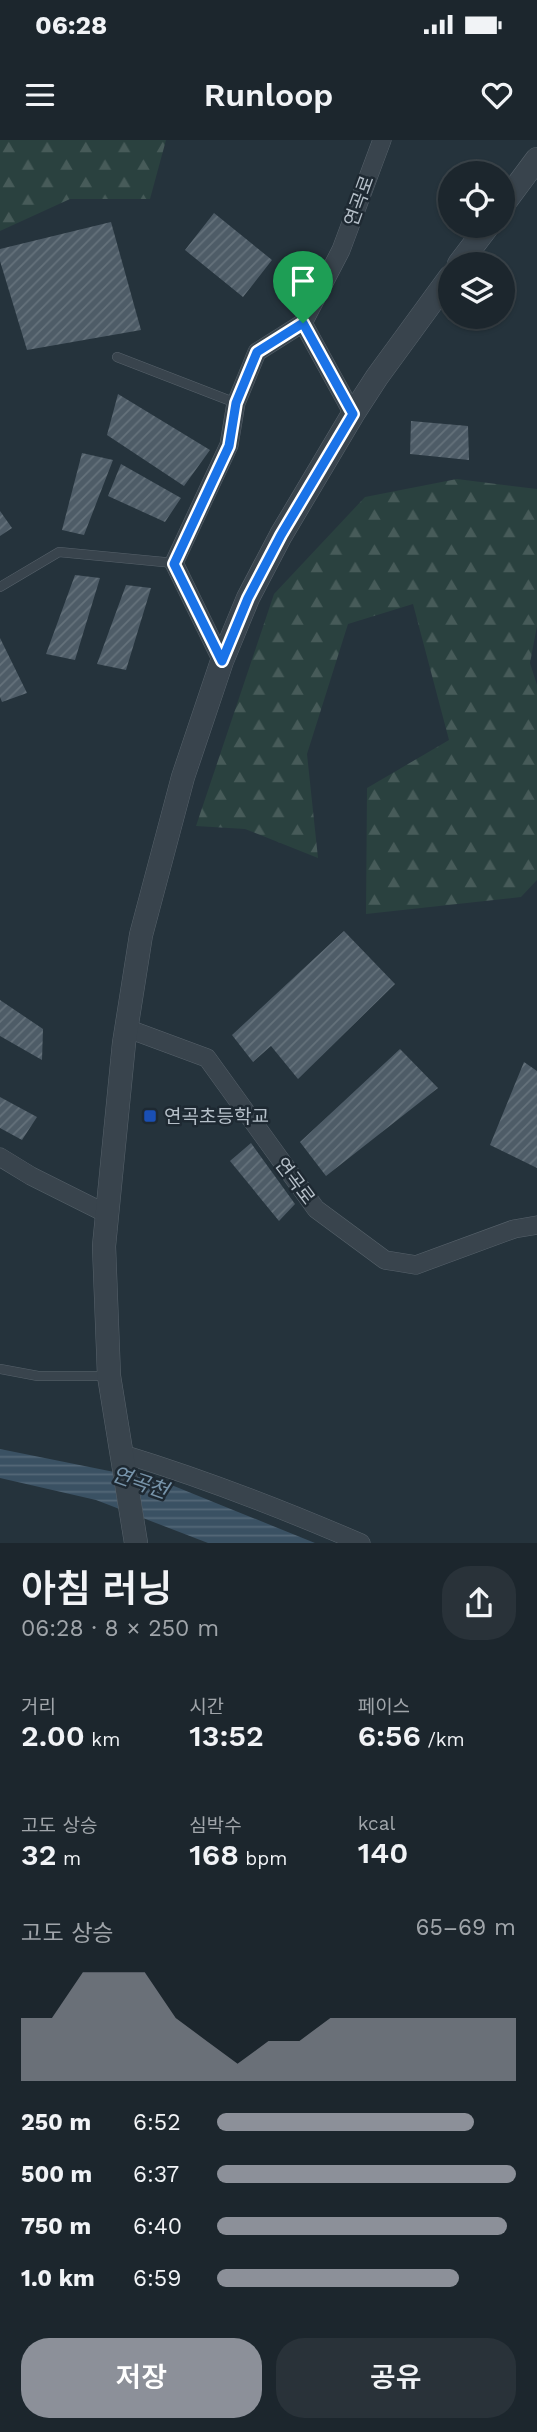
<!DOCTYPE html>
<html lang="ko">
<meta charset="utf-8">
<style>
:root{--surface:#1c262d;--page:#293239;--text:#f1f3f6;--muted:#a0a5aa;--line:#3a4349;--accent:#8c9099}
body{margin:0;font-family:"Work Sans","Noto Sans KR",sans-serif;background:var(--page);color:var(--text);height:100vh;display:flex;flex-direction:column;font-size:26px;white-space:nowrap}
*{box-sizing:border-box;margin:0}
p{font-size:23px;color:var(--muted)}
.icon{flex:none;width:38px;height:38px;fill:none;stroke:currentColor;stroke-width:2;stroke-linecap:round;stroke-linejoin:round}
.map{position:relative;height:1403px;overflow:hidden}
.sheet{display:flex;flex-direction:column;background:var(--surface);flex:1}
.sheet>*{flex:none}
.tools{position:absolute;left:438px;top:21px;display:grid;gap:14px}
.tools a{display:grid;place-items:center;width:77px;height:77px;border-radius:50%;background:var(--surface);box-shadow:0 2px 5px #0004,0 0 0 2px var(--line);font-size:35px}
.pin{position:absolute;display:grid;place-items:center;width:60px;height:60px;color:#fff;margin:-72px -30px;border-radius:50% 50% 50% 0;rotate:-45deg;box-shadow:0 0 7px #0007}
.pin .icon{rotate:45deg}
.round{display:grid;place-items:center;flex:none;width:74px;height:74px;border-radius:28px;background:var(--page)}
.overview{display:flex;align-items:center;justify-content:space-between;height:119px;padding:0 21px}
h1{font-size:38px;font-weight:600;line-height:52px}
.metrics{display:grid;grid-template-columns:repeat(3,1fr);gap:10px;height:119px;padding:7px 21px}
.metrics div{display:grid;align-content:center}
.metrics b{font-size:30px;font-weight:600}
.metrics small{font-size:19px;font-weight:400}
.metrics p{font-size:19px}
.chart{height:196px;padding:14px 21px}
.chart p{display:flex;justify-content:space-between}
.chart svg{width:100%;height:126px;margin-top:7px;fill:var(--accent);opacity:.7}
.action{display:flex;gap:14px;margin-top:auto;padding:14px 21px}
.action a{flex:1;height:80px;border-radius:28px;background:var(--accent);color:#fff;font-size:28px;font-weight:600;line-height:80px;text-align:center}
.action a+a{background:var(--page);color:var(--text)}
ul{padding:0 21px;list-style:none;font-size:23px}
li{display:grid;grid-template-columns:112px 84px 1fr;align-items:center;height:52px}
li i{height:18px;border-radius:9px;background:var(--accent)}
.status{display:flex;justify-content:space-between;align-items:center;height:49px;padding:0 35px;background:var(--surface);direction:ltr}
.status svg{height:19px;fill:currentColor}
header{display:flex;justify-content:space-between;align-items:center;height:91px;padding:0 21px;background:var(--surface);font-size:32px;font-weight:600}
.map>svg:first-child{display:block}
.forest{fill:url(#forest-firs)}
.water{fill:url(#water-rules)}
.building{fill:url(#building-hatch)}
.lines{fill:none;stroke-linecap:round;stroke-linejoin:round}
.service-casing{stroke:#57626b;stroke-width:10}
.minor-casing{stroke:#57626b;stroke-width:19}
.tertiary-casing{stroke:#57626b;stroke-width:24}
.service{stroke:#39444d;stroke-width:9}
.minor{stroke:#39444d;stroke-width:18}
.tertiary{stroke:#39444d;stroke-width:23}
.route-casing{stroke:#fff;stroke-width:14}
.route{stroke:#1a73e8;stroke-width:9}
.transit-dot{fill:#1a4fb4;stroke:#1e2932;stroke-width:2.5}
.labels{text-anchor:middle;dominant-baseline:central;stroke-width:5;stroke-linejoin:round;paint-order:stroke}
.street-label{font-size:19px;fill:#b5bfc8;stroke:#1e2932}
.poi-label{font-size:19px;fill:#b5bfc8;stroke:#1e2932;text-anchor:start}
.water-label{font-size:21px;font-style:italic;fill:#7794aa;stroke:#1e2932}
</style>
<div class="status"><b>06:28</b><svg viewBox="0 0 49 12"><path d="M0 12V9h3v3zM5 12V6h3v6zM10 12V3h3v9zM15 12V0h3v12zM26 1h20v11H26zM47 4h2v5h-2z"/></svg></div>
<header><svg class="icon" aria-label="menu" viewBox="0 0 24 24"><path d="M4 6h16M4 12h16M4 18h16"/></svg>Runloop<svg class="icon" aria-label="heart" viewBox="0 0 24 24"><path d="M12 20l-8-8c-3-5 5-10 8-4 3-6 11-1 8 4z"/></svg></header>
<div class="map">
<svg width="537" height="1403" viewBox="0 0 537 1403">
<defs>
<pattern id="forest-firs" width="22" height="20" patternUnits="userSpaceOnUse" patternTransform="scale(1.75)"><rect width="22" height="20" fill="#2a413f"/><path d="M5 1l3.5 6h-7zM16 11l3.5 6h-7z" fill="#475b59"/></pattern>
<pattern id="water-rules" width="6" height="5" patternUnits="userSpaceOnUse" patternTransform="scale(1.75)"><rect width="6" height="5" fill="#3a5163"/><path d="M0 2.5h6" fill="none" stroke="#546878"/></pattern>
<pattern id="building-hatch" width="6" height="6" patternUnits="userSpaceOnUse" patternTransform="scale(1.75)"><rect width="6" height="6" fill="#4e5c67"/><path d="M-1 1l2-2M0 6l6-6M5 7l2-2" fill="none" stroke="#65727b"/></pattern>
</defs>
<rect width="100%" height="100%" fill="#25333c"/>
<path class="forest" d="M0,0H166L150,59H70L0,91Z
M457,339L537,349V486L530,523L537,545V740L521,757L366,774L367,648L449,600L413,464L348,484L307,614L318,718L245,689L196,686L274,454L365,357Z"/>
<path class="water" d="M0,1309L164,1342L315,1403H208L96,1360L0,1338Z"/>
<path class="building" d="M214,73L272,120L243,157L185,110Z
M111,82L141,190L27,210L0,121V109Z
M118,254L210,310L184,346L107,295Z
M411,281L468,286L469,320L410,314Z
M82,313L113,320L84,395L62,390Z
M121,324L181,358L165,382L108,356Z
M0,371L12,388L0,396Z
M75,435L100,438L75,520L46,514Z
M126,445L151,448L126,530L97,524Z
M0,498L27,553L2,562L0,557Z
M344,791L395,844L298,939L271,906L253,922L232,895Z
M0,860L43,889L42,920L0,896Z
M400,909L438,948L326,1036L300,1002Z
M524,922L537,931V1028L490,1005Z
M0,957L37,977L22,1000L0,988Z
M251,1003L295,1064L279,1081L230,1021Z"/>
<g class="lines">
<g class="service-casing">
<path id="service" d="M117,217L236,263
M0,447L59,412L174,423
M0,1229L38,1236H107"/>
</g>
<g class="minor-casing">
<path id="minor" d="M303,183L353,274
M222,521L174,423L229,305L236,263L257,212L303,183L341,110L382,0
M126,888L207,918L316,1069L385,1120L416,1125L514,1089L537,1085
M0,1017L31,1036L107,1074
M123,1314C205,1339 282,1369 361,1403"/>
</g>
<g class="tertiary-casing">
<path id="tertiary" d="M502,66L537,19
M459,124L488,86
M136,1403L109,1236L104,1106L124,903L141,795L183,637L222,521L248,458L281,395L353,274L377,237L450,137"/>
</g>
<use href="#service" class="service"/>
<use href="#minor" class="minor"/>
<use href="#tertiary" class="tertiary"/>
</g>
<g class="lines">
<g class="route-casing">
<path id="route" d="M303,183L353,274L281,395L248,458L222,521L174,424L229,306L236,263L257,212Z"/>
</g>
<use href="#route" class="route"/>
</g>
<rect class="transit-dot" x="143" y="969" width="14" height="14" rx="3.5"/>
<g class="labels">
<g class="street-label">
<text transform="translate(359 61) rotate(-70)">연곡로</text>
<text transform="translate(295 1041) rotate(53)">연곡로</text>
</g>
<g class="poi-label">
<text x="164" y="976">연곡초등학교</text>
</g>
<g class="water-label">
<text transform="translate(140 1342) rotate(19)">연곡천</text>
</g>
</g>
</svg>
<div class="tools">
<a><svg class="icon" aria-label="locate" viewBox="0 0 24 24"><circle cx="12" cy="12" r="6"/><path d="M12 2v4M12 18v4M2 12h4M18 12h4"/></svg></a>
<a><svg class="icon" aria-label="layers" viewBox="0 0 24 24"><path d="M12 4l9 5-9 5-9-5zM3 14l9 5 9-5"/></svg></a>
</div>
<div class="pin" style="left:303px;top:183px;background:#1e9e55"><svg class="icon" aria-label="arrive" viewBox="0 0 24 24"><path d="M6 21V4h12l-3 4 3 4H6"/></svg></div>
</div>
<section class="sheet">
<div class="overview"><div><h1>아침 러닝</h1><p>06:28 · 8 × 250 m</p></div><a class="round"><svg class="icon" aria-label="share" viewBox="0 0 24 24"><path d="M12 15V3M7 8l5-5 5 5M5 13v7h14v-7"/></svg></a></div>
<div class="metrics">
<div><p>거리</p><b>2.00<small> km</small></b></div>
<div><p>시간</p><b>13:52</b></div>
<div><p>페이스</p><b>6:56<small> /km</small></b></div>
</div>
<div class="metrics">
<div><p>고도 상승</p><b>32<small> m</small></b></div>
<div><p>심박수</p><b>168<small> bpm</small></b></div>
<div><p>kcal</p><b>140</b></div>
</div>
<div class="chart"><p><span>고도 상승</span>65–69 m</p>
<svg viewBox="0 0 160 44" preserveAspectRatio="none"><path d="M0 44V22L10 22L20 6L30 6L40 6L50 22L60 30L70 38L80 30L90 30L100 22L110 22L120 22L130 22L140 22L150 22L160 22V44z"/></svg>
</div>
<ul>
<li><b>250 m</b>6:52<i style="width:86%"></i></li>
<li><b>500 m</b>6:37<i style="width:100%"></i></li>
<li><b>750 m</b>6:40<i style="width:97%"></i></li>
<li><b>1.0 km</b>6:59<i style="width:81%"></i></li>
</ul>
<div class="action"><a>저장</a><a>공유</a></div>
</section>
